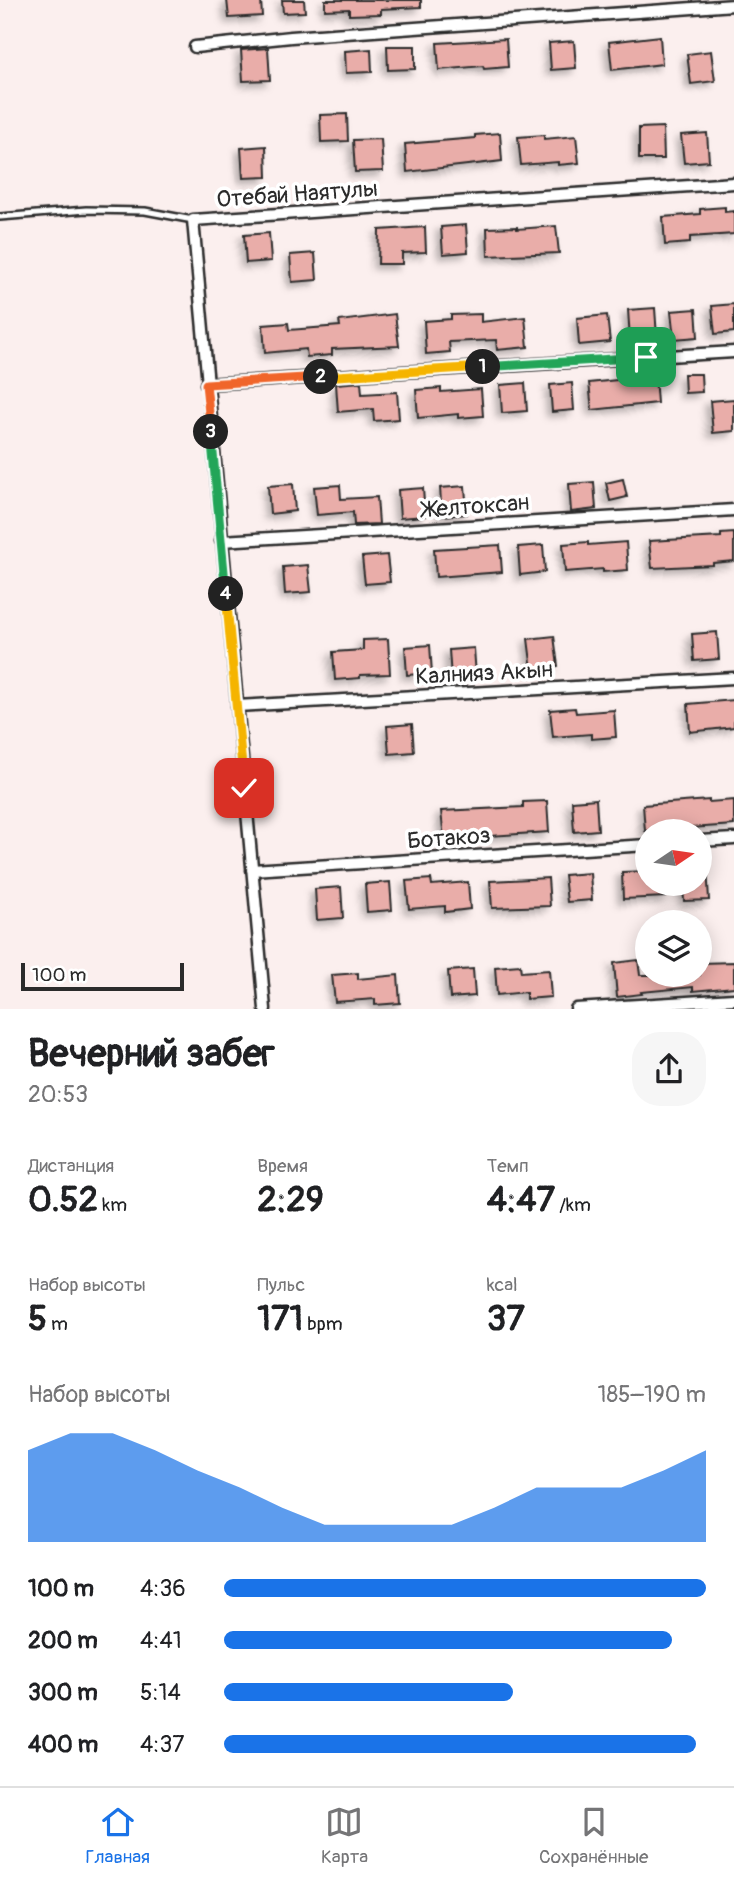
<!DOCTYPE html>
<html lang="ru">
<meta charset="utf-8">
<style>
:root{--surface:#fff;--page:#f6f6f6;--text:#202124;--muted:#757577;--line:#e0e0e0;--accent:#1a73e8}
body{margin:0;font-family:Pangolin,sans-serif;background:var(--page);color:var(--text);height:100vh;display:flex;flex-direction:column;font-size:26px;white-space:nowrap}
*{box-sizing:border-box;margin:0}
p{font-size:23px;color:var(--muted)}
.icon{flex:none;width:38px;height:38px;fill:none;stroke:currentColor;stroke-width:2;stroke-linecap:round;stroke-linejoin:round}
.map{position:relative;height:1009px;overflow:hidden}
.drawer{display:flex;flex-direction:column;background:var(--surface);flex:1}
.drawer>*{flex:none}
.needle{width:46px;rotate:77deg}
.tools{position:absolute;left:635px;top:819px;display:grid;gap:14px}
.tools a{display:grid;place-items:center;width:77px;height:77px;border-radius:50%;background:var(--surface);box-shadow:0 4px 18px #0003;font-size:35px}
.scale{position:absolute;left:21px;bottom:18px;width:163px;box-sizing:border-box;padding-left:7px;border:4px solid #2b2b2b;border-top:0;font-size:19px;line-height:24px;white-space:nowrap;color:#2b2b2b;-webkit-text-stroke:5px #fff;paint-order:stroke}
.pin{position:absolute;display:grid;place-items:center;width:60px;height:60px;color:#fff;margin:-30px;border-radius:14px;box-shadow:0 4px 10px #0006}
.km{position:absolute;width:35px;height:35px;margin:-18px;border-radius:50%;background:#222;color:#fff;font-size:19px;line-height:35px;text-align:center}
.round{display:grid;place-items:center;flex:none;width:74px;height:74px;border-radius:28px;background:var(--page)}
.headline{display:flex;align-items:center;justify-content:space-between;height:119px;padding:0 28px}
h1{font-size:38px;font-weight:700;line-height:52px}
.stats{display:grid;grid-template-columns:repeat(3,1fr);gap:10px;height:119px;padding:7px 28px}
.stats div{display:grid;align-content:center}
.stats b{font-size:35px;font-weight:700}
.stats small{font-size:19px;font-weight:400}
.stats p{font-size:19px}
.chart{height:196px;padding:14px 28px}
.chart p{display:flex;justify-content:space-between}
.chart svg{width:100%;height:126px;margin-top:7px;fill:var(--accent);opacity:.7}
ul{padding:0 28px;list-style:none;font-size:23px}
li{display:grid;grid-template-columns:112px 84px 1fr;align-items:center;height:52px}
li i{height:18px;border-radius:9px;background:var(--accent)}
.dock{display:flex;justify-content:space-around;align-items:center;height:98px;border-top:2px solid var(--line);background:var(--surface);font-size:19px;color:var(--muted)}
.dock a{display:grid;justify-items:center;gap:4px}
.dock .on{color:var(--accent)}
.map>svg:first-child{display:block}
.building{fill:#e9ada9;stroke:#2b2b2b;stroke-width:2;filter:url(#shadow)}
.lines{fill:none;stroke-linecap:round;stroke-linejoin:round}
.service-casing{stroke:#2b2b2b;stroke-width:10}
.minor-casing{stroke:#2b2b2b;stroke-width:15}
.service{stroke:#fff;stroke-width:5}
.minor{stroke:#fff;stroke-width:10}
.split-1-casing{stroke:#fff;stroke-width:14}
.split-2-casing{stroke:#fff;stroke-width:14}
.split-3-casing{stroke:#fff;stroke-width:14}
.split-4-casing{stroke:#fff;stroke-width:14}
.split-5-casing{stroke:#fff;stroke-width:14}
.split-1{stroke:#22a559;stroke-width:9}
.split-2{stroke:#f5b400;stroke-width:9}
.split-3{stroke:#f0652b;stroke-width:9}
.split-4{stroke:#22a559;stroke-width:9}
.split-5{stroke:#f5b400;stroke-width:9}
.labels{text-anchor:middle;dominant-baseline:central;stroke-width:7;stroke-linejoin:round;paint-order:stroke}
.street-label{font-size:23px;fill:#2b2b2b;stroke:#fff}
</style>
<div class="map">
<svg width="734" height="1009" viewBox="0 0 734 1009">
<defs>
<filter id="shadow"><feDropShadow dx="-4.5" dy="4.5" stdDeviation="3.5" flood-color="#0004"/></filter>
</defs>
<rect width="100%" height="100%" fill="#fbefee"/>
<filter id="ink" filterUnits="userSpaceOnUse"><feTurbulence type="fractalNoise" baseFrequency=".0143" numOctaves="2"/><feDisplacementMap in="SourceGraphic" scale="14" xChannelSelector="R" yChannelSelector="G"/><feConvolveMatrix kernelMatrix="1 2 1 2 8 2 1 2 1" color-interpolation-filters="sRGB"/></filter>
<g filter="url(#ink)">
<path class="building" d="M227,0H261L262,16L229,18Z
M282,0H304L305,12L283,13Z
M325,0H421V7L381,9V14L349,15V9L325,10Z
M660,36L662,64L612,70L609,42Z
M506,39L508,67L484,69L483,66L439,70L437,43Z
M574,41L576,68L551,70L549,43Z
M387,46H415V69L388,70Z
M268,48L270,80L243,81L241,50Z
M371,49L372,72L346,73L345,51Z
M711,51L715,81L691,84L687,54Z
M347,114L348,141L321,142L320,115Z
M663,127L664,159H639V128Z
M500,133L502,161L407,172L405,144L475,138V135Z
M707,133L709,161L684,163L681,135Z
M544,135V139L576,136L579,163L558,165V162L521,165L518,137Z
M381,139L383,171L355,172L353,140Z
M266,146L267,177L243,178L241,148Z
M725,207V212L734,211V234L690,237V243L665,245L663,217L700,214V209Z
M466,225L468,252L443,254L441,227Z
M556,226L559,253L488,256L487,228L517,227V229Z
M425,227L426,252L402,253V264H378L379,230Z
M269,233L271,261L246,263L244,235Z
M315,253L317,280L292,282L290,255Z
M734,304V332L715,334L712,306Z
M655,308L657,337L630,339L628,310Z
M696,309L698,337L674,339L671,311Z
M395,314L399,346L332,349V355L307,357L306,349L265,353L263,325L288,323L289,330L340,326L339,321Z
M481,314V322L525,317L528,347L497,350L496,340L449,342L450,352L426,354L424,321L451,319V315Z
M607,315L610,342L579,345L577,318Z
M684,374H701L702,392L685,393Z
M655,376L657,403L592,410L589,383Z
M361,382L362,394L397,392L399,419L374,421L373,409L338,412L336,384Z
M525,383L527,411L502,413L500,385Z
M572,383L574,410L552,412L550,385Z
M441,388V392L481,389L483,416L458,418V414L418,418L416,390Z
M734,399V431L713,433L710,401Z
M623,479L627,497L610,501L606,483Z
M594,482L596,509L571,512L569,484Z
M293,484L295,511L270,514L268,486Z
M340,485L341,499L377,497L379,524L354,525L353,512L317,515L314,487Z
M465,486L467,514L442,516L440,488Z
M423,488L425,516L400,518L398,490Z
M734,533V561L713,563V565L652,568L649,541L721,537V534Z
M588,542V545L626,542L628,570L603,572V569L565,572L563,544Z
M500,545L502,572L436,577L434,549Z
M543,545L545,572L520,575L518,547Z
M387,555L390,582L365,584L362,557Z
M308,565L311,592L285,594L283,567Z
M717,632L719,659L694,661L692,634Z
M554,636L558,666L532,670L528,639Z
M388,639L390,674L360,675V678L335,680L333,652L363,650V640Z
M430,645L432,673L407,675L405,647Z
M474,648L476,676L451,678L449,650Z
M734,700V727L690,732L688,704Z
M575,708L576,713L614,710L616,737L591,739V734L553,737L550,710Z
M412,724L414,752L389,754L387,726Z
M596,799L598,830L574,832L572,801Z
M709,800V802L734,800V825L645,831L643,805Z
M547,801L549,832L444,839L441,811L523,807V802Z
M700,866H707L709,900L684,901L683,884H700Z
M648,871V884H665L666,897L623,899L622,872Z
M590,873L592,900L567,902L564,875Z
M548,878L550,906L492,908L490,881Z
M431,879L432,885L468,882L470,909L445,912V906L409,909L406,881Z
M390,882L392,910L367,912L365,884Z
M341,887L343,918L317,920L315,889Z
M638,960L640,975H700V963L734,962V987L693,991V987L641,992L642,994L617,997L614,963Z
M520,965L521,972L549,970L551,997L526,999V992L497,995L495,967Z
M473,969L475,996L450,998L448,971Z
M358,973V979L398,975L400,1003L375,1005V999L335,1002L332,975Z"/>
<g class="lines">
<g class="service-casing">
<path id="service" d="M0,217L86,210L145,211L193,220"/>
</g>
<g class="minor-casing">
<path id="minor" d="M195,47L291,37L734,5
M206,384L734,352
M221,541L734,510
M237,706L734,678
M700,841L734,839
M252,870L648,845
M265,1009L193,220L734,183
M576,1009L734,999"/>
</g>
<use href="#service" class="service"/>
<use href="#minor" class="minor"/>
</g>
</g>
<g class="lines" filter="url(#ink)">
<g class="split-1-casing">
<path id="split-1" d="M483,367L646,357"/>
</g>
<g class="split-2-casing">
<path id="split-2" d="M321,377L483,367"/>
</g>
<g class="split-3-casing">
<path id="split-3" d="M211,432L206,384L321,377"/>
</g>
<g class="split-4-casing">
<path id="split-4" d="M211,432L226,594"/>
</g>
<g class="split-5-casing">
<path id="split-5" d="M226,594L244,788"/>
</g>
<use href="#split-1" class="split-1"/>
<use href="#split-2" class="split-2"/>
<use href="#split-3" class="split-3"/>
<use href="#split-4" class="split-4"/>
<use href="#split-5" class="split-5"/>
</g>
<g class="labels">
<g class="street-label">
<text transform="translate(297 194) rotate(-4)">Отебай Наятулы</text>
<text transform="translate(476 506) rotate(-4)">Желтоксан</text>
<text transform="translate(484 673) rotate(-3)">Калнияз Акын</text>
<text transform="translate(449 838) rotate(-4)">Ботакоз</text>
</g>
</g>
</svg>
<div class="tools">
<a><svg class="needle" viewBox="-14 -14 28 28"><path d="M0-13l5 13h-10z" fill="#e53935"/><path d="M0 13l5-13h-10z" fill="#757577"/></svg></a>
<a><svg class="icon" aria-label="layers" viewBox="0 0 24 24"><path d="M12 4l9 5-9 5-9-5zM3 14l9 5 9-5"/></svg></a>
</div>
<div class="scale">100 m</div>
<div class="pin" style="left:646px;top:357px;background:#1e9e55"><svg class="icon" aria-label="arrive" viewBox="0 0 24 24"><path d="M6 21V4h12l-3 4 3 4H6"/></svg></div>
<div class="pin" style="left:244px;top:788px;background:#d93025"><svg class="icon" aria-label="check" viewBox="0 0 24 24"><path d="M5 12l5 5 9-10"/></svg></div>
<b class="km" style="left:483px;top:367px">1</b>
<b class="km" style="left:321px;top:377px">2</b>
<b class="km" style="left:211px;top:432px">3</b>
<b class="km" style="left:226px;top:594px">4</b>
</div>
<section class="drawer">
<div class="headline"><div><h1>Вечерний забег</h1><p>20:53</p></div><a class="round"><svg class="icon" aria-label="share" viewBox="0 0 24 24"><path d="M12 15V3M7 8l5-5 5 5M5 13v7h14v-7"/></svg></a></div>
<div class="stats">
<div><p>Дистанция</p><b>0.52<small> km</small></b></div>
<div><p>Время</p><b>2:29</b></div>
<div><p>Темп</p><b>4:47<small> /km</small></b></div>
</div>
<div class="stats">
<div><p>Набор высоты</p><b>5<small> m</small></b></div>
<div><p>Пульс</p><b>171<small> bpm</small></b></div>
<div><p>kcal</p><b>37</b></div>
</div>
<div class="chart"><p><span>Набор высоты</span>185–190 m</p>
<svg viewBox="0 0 160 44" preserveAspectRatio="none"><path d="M0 44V12L10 6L20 6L30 12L40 19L50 25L60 32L70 38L80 38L90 38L100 38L110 32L120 25L130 25L140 25L150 19L160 12V44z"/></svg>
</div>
<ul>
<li><b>100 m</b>4:36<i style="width:100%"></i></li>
<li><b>200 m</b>4:41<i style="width:93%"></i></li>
<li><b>300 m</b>5:14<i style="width:60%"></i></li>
<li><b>400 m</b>4:37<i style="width:98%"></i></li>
</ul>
</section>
<nav class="dock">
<a class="on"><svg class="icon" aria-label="home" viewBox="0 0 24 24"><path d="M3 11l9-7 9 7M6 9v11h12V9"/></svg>Главная</a>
<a><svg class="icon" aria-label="map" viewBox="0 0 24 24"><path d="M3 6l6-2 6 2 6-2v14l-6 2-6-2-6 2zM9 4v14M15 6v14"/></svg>Карта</a>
<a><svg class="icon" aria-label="saved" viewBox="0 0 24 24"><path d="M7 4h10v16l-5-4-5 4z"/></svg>Сохранённые</a>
</nav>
